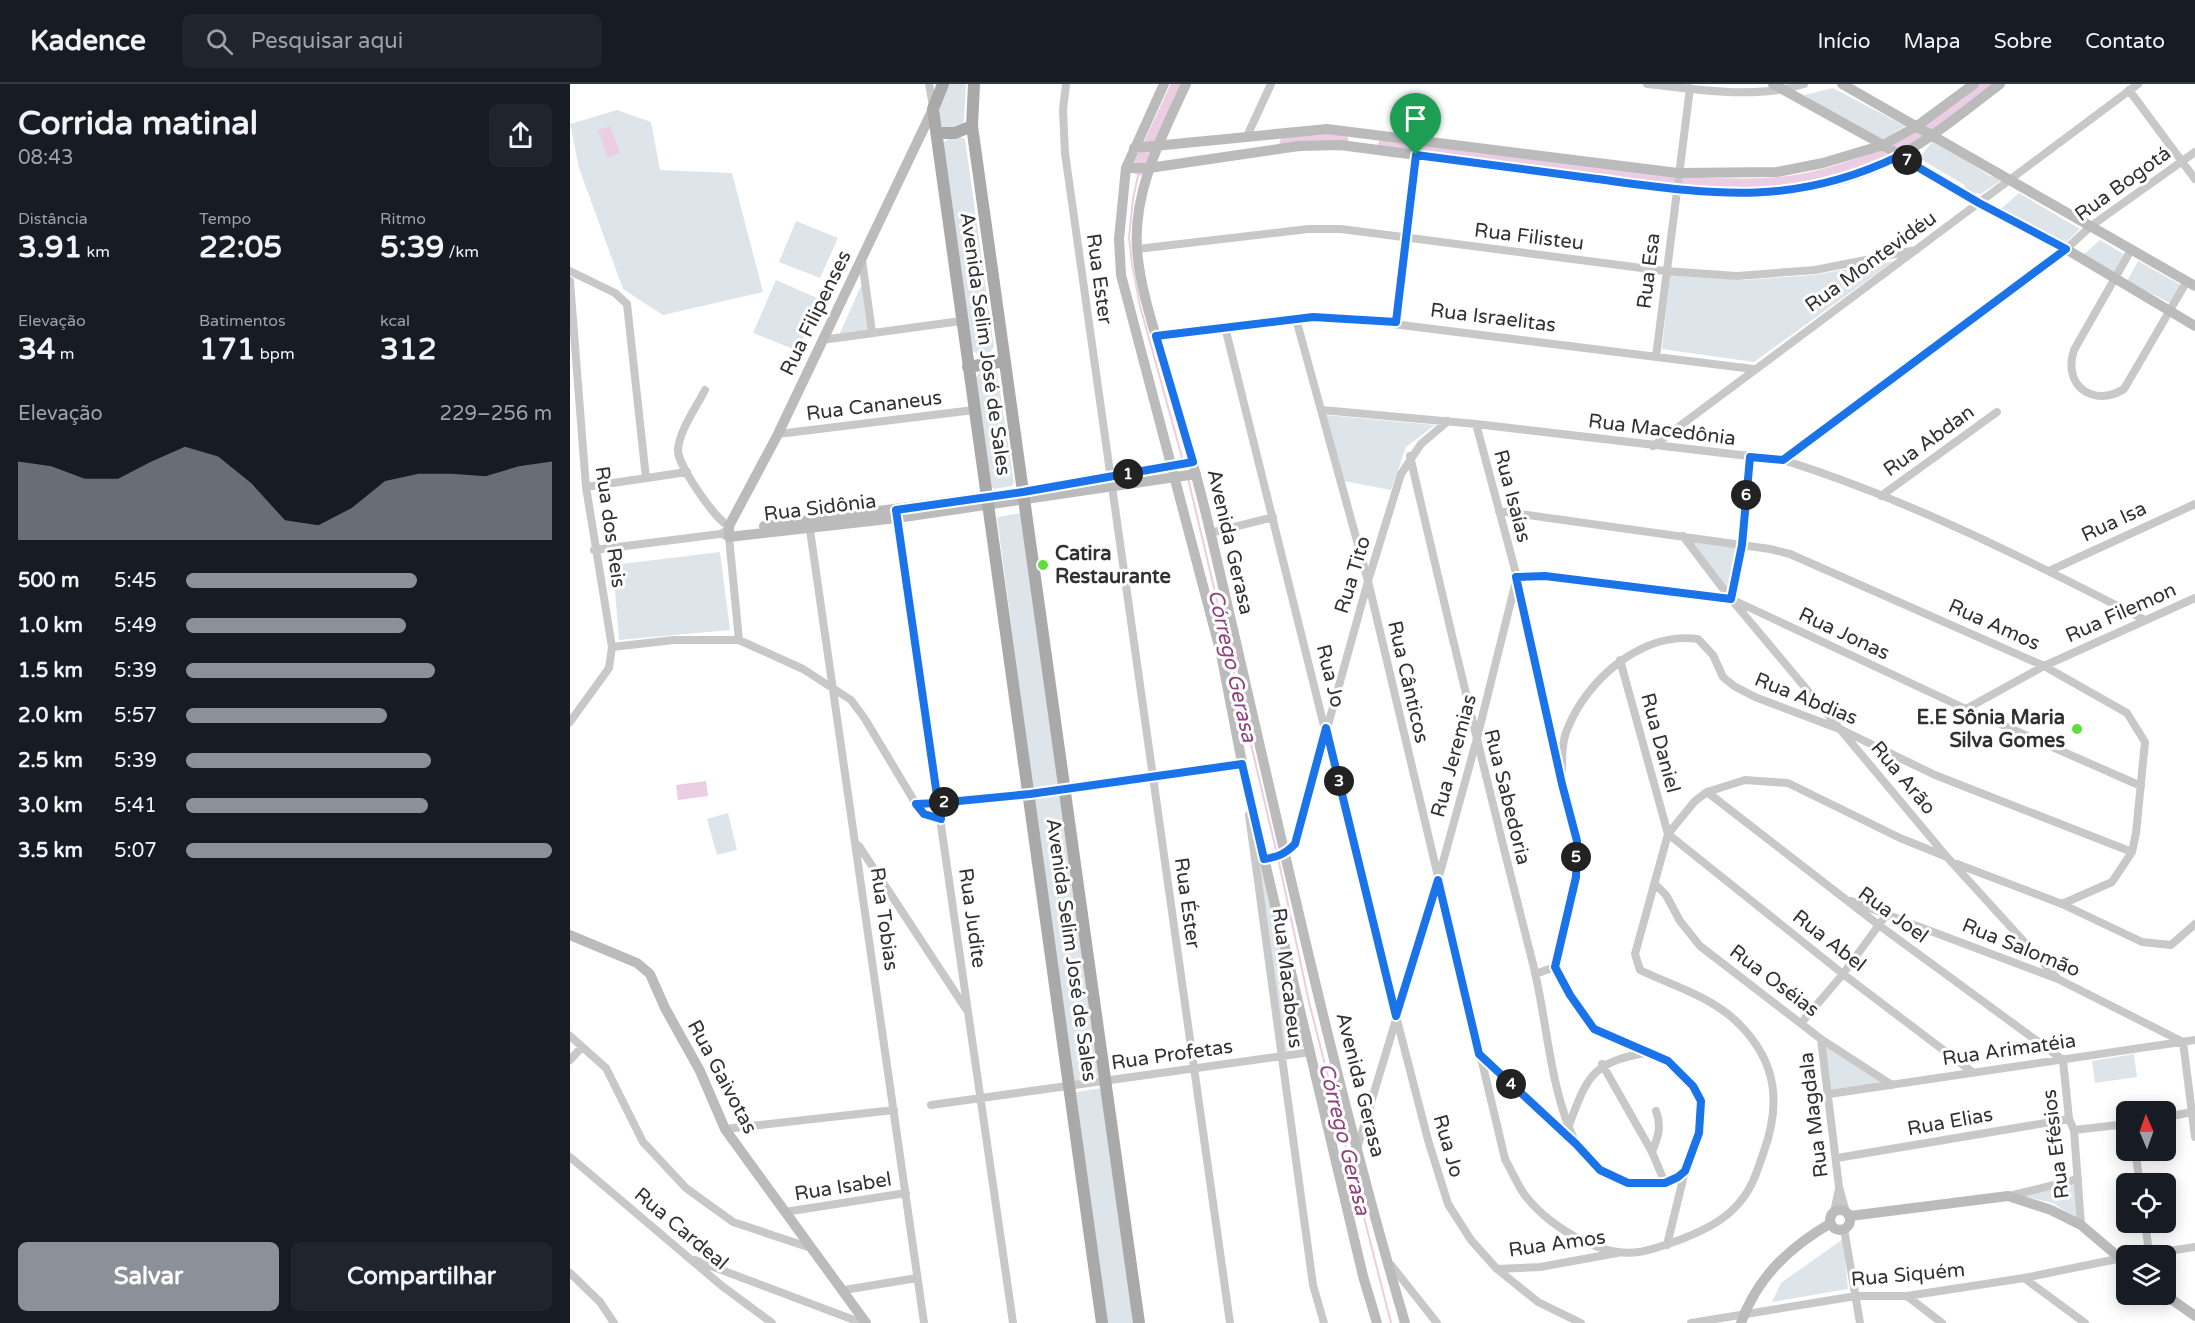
<!DOCTYPE html>
<html lang="pt">
<meta charset="utf-8">
<style>
:root{--surface:#171b24;--page:#20242c;--text:#f1f3f6;--muted:#9ea1a6;--line:#363941;--accent:#8c9099}
body{margin:0;font-family:"Varela Round",sans-serif;background:var(--page);color:var(--text);height:100vh;display:flex;flex-direction:column;font-size:22px;white-space:nowrap}
*{box-sizing:border-box;margin:0}
p{font-size:20px;color:var(--muted)}
.icon{flex:none;width:33px;height:33px;fill:none;stroke:currentColor;stroke-width:2;stroke-linecap:round;stroke-linejoin:round}
.map{position:relative;flex:1;overflow:hidden}
.panel{display:flex;flex-direction:column;background:var(--surface);width:570px}
.panel>*{flex:none}
.needle{width:39px;rotate:358deg}
.controls{position:absolute;left:1546px;top:1017px;display:grid;gap:12px}
.controls a{display:grid;place-items:center;width:60px;height:60px;border-radius:9px;background:var(--surface);box-shadow:0 3px 15px #0003;font-size:30px}
.pin{position:absolute;display:grid;place-items:center;width:51px;height:51px;color:#fff;margin:-62px -26px;border-radius:50% 50% 50% 0;rotate:-45deg;box-shadow:0 0 6px #0007}
.pin .icon{rotate:45deg}
.km{position:absolute;width:30px;height:30px;margin:-15px;border-radius:50%;background:#222;color:#fff;font-size:16px;line-height:30px;text-align:center}
.round{display:grid;place-items:center;flex:none;width:63px;height:63px;border-radius:9px;background:var(--page)}
.head{display:flex;align-items:center;justify-content:space-between;height:102px;padding:0 18px}
h1{font-size:33px;font-weight:700;line-height:45px}
.figures{display:grid;grid-template-columns:repeat(3,1fr);gap:9px;height:102px;padding:6px 18px}
.figures div{display:grid;align-content:center}
.figures b{font-size:30px;font-weight:700}
.figures small{font-size:16px;font-weight:400}
.figures p{font-size:16px}
.chart{height:168px;padding:12px 18px}
.chart p{display:flex;justify-content:space-between}
.chart svg{width:100%;height:108px;margin-top:6px;fill:var(--accent);opacity:.7}
.button{display:flex;gap:12px;margin-top:auto;padding:12px 18px}
.button a{flex:1;height:69px;border-radius:9px;background:var(--accent);color:#fff;font-size:24px;font-weight:700;line-height:69px;text-align:center}
.button a+a{background:var(--page);color:var(--text)}
ul{padding:0 18px;list-style:none;font-size:20px}
li{display:grid;grid-template-columns:96px 72px 1fr;align-items:center;height:45px}
li i{height:15px;border-radius:8px;background:var(--accent)}
header{display:flex;align-items:center;gap:36px;box-sizing:border-box;height:84px;padding:0 30px;background:var(--surface);border-bottom:2px solid var(--line)}
header strong{font-size:28px}
nav{display:flex;gap:33px;margin-inline-start:auto;font-size:21px}
.search{width:420px;height:54px;background:var(--page);display:flex;align-items:center;gap:15px;box-sizing:border-box;padding:0 21px;border-radius:9px;color:var(--muted);font-size:22px}
main{display:flex;flex:1;min-height:0}
.map>svg:first-child{display:block}
.green{fill:#dde5ea}
.water{fill:#ebcde4}
.lines{fill:none;stroke-linecap:round;stroke-linejoin:round}
.stream{stroke:#ebcde4;stroke-width:2}
.river{stroke:#ebcde4;stroke-width:15}
.street{stroke:#c8c8c8;stroke-width:8}
.secondary{stroke:#bbb;stroke-width:10}
.primary{stroke:#a9a9a9;stroke-width:12}
.route-casing{stroke:#fff;stroke-width:12}
.route{stroke:#1a73e8;stroke-width:8}
.poi-dot{fill:#61dc3f;stroke:#fff;stroke-width:2}
.labels{text-anchor:middle;dominant-baseline:central;stroke-width:6;stroke-linejoin:round;paint-order:stroke}
.street-label{font-size:20px;fill:#313131;stroke:#fff}
.poi-label{font-size:20px;font-weight:bold;fill:#313131;stroke:#fff;text-anchor:start}
.water-label{font-size:21px;font-style:italic;fill:#8f427c;stroke:#fff}
</style>
<header>
<strong>Kadence</strong>
<div class="search"><svg class="icon" aria-label="search" viewBox="0 0 24 24"><circle cx="10" cy="10" r="6"/><path d="M15 15l6 6"/></svg>Pesquisar aqui</div>
<nav><a>Início</a><a>Mapa</a><a>Sobre</a><a>Contato</a></nav>
</header>
<main>
<section class="panel">
<div class="head"><div><h1>Corrida matinal</h1><p>08:43</p></div><a class="round"><svg class="icon" aria-label="share" viewBox="0 0 24 24"><path d="M12 15V3M7 8l5-5 5 5M5 13v7h14v-7"/></svg></a></div>
<div class="figures">
<div><p>Distância</p><b>3.91<small> km</small></b></div>
<div><p>Tempo</p><b>22:05</b></div>
<div><p>Ritmo</p><b>5:39<small> /km</small></b></div>
</div>
<div class="figures">
<div><p>Elevação</p><b>34<small> m</small></b></div>
<div><p>Batimentos</p><b>171<small> bpm</small></b></div>
<div><p>kcal</p><b>312</b></div>
</div>
<div class="chart"><p><span>Elevação</span>229–256 m</p>
<svg viewBox="0 0 160 44" preserveAspectRatio="none"><path d="M0 44V12L10 14L20 19L30 19L40 12L50 6L60 10L70 21L80 36L90 38L100 31L110 20L120 17L130 17L140 18L150 14L160 12V44z"/></svg>
</div>
<ul>
<li><b>500 m</b>5:45<i style="width:63%"></i></li>
<li><b>1.0 km</b>5:49<i style="width:60%"></i></li>
<li><b>1.5 km</b>5:39<i style="width:68%"></i></li>
<li><b>2.0 km</b>5:57<i style="width:55%"></i></li>
<li><b>2.5 km</b>5:39<i style="width:67%"></i></li>
<li><b>3.0 km</b>5:41<i style="width:66%"></i></li>
<li><b>3.5 km</b>5:07<i style="width:100%"></i></li>
</ul>
<div class="button"><a>Salvar</a><a>Compartilhar</a></div>
</section>
<div class="map">
<svg width="1625" height="1239" viewBox="0 0 1625 1239">
<rect width="100%" height="100%" fill="#fff"/>
<path class="green" d="M378,0H396L394,37L389,43H372C365,30 373,13 378,0Z
M1263,4L1335,42L1311,57L1234,11Z
M47,26L81,38L90,86L162,89L193,208L93,231L53,205L9,84L0,40Z
M390,53L395,55L424,263L420,268L407,270L402,266L372,60L380,54Z
M1364,56L1420,92L1433,95L1411,110L1392,107L1396,102L1349,74Z
M1449,109L1510,145L1494,160L1431,125Z
M226,137L268,154L250,194L209,178Z
M1530,156L1555,171L1545,189L1513,171Z
M1324,177L1184,278L1092,265L1100,191L1174,196L1243,191Z
M1568,177L1611,201L1602,220L1557,197Z
M294,195L299,253L266,258Z
M206,196L249,215L228,267L183,249Z
M419,285L427,288L444,398L442,402L424,405L421,402L406,293L411,287Z
M756,331L865,341L836,363L821,406L774,397Z
M451,429L490,702L463,706L427,433Z
M1119,455L1169,463L1159,510Z
M150,468L160,546L49,556L43,481Z
M492,711L531,992L503,998L465,715Z
M158,729L167,766L147,771L137,735Z
M683,742L735,963L715,967Z
M1255,960L1315,999L1261,1008Z
M1564,970L1567,993L1525,999L1522,977Z
M532,1004L565,1239H537L506,1008Z
M1507,1100L1509,1136L1483,1119L1449,1111Z
M1273,1155L1278,1205L1202,1218L1211,1199Z"/>
<path class="water" d="M40,42L50,69L38,74L28,46Z
M136,697L138,712L108,716L106,701Z"/>
<g class="lines">
<path class="stream" d="M569,87L563,115L559,154L562,180L570,222L613,377
M618,394L710,783L739,918L821,1239"/>
<path class="river" d="M717,59L771,57
M815,62L1134,101C1200,104 1237,102 1300,77C1317,70 1334,63 1349,53C1373,36 1396,17 1419,0
M570,84L609,0"/>
<path class="street" d="M359,0L363,22
M496,0L493,26L495,69L660,1239
M1077,0C1128,5 1184,16 1234,0
M1559,6L1625,95
M677,52L701,0
M567,165L738,145H771L1095,187L1167,192L1245,186L1346,166
M1561,166L1504,266C1492,302 1524,324 1554,305L1617,197
M292,176L302,248
M0,187L45,209L57,220L76,394
M0,197L16,403L42,563L39,584L0,638
M726,235L798,497L935,1075C941,1086 946,1097 952,1107C973,1139 1029,1174 1069,1168C1083,1166 1098,1160 1112,1155C1134,1146 1154,1137 1169,1119C1182,1104 1187,1088 1193,1070C1211,1021 1208,979 1169,940C1143,913 1103,902 1070,886L1065,870L1098,750L1125,717L1137,708L1175,696L1218,699L1330,754L1377,773
M826,238L848,55
M655,243L826,932L858,1056L878,1120L901,1156L927,1185L968,1218L1011,1239
M586,252L726,235L767,233L1183,285
M252,256L391,237
M1086,273L1120,4
M135,306C126,324 109,347 108,366C107,380 146,437 159,442
M752,326L906,340L1213,376C1338,415 1458,476 1575,536
M906,340L947,493L992,700L1007,757L1006,793L985,883L1000,911L1024,945L1098,977L1123,1002L1131,1017L1129,1049L1115,1087L1097,1161
M208,350L404,326
M1083,362L1568,0
M840,372C879,542 920,711 963,880C978,940 979,1003 1006,1060
M1213,376L1496,165L1521,142L1625,68
M16,403L117,388
M1311,412L1427,328
M929,427L1200,465L1220,470L1474,582L1557,629L1575,658L1566,749L1562,768L1542,798L1492,820
M326,430L443,1239
M239,439L354,1239
M640,449L703,433
M154,451L159,453L169,556
M1113,452L1161,515L1377,773L1488,895
M24,466L150,450L158,446
M1479,487L1625,420
M1161,515L1172,461L1180,373
M42,563L104,556H169L233,585L281,616L295,635L346,720L354,730L371,735
M1050,576L1098,750
M1396,625L1474,582L1625,514
M992,687C992,673 992,658 997,646C1016,596 1072,547 1128,555L1143,571L1153,593L1164,602L1185,613L1272,646L1365,691L1562,768
M1137,708L1310,842L1493,976L1499,1035L1504,1046L1511,1141
M346,720L460,710L672,680
M679,731L743,1201L754,1239
M1098,750L1273,890L1401,987
M289,762L396,925
M694,775L715,770L725,760L798,497L831,390L851,360L878,337
M1387,780L1492,820L1572,858L1601,861L1625,840
M1085,800L1096,811L1110,837L1130,862L1251,955L1322,1001
M1281,817L1488,895L1613,958L1625,1053
M965,890L985,883
M1232,938L1273,890L1317,830
M0,952L36,984L73,1058L116,1104L163,1138L241,1164
M1251,955L1269,1103L1276,1128
M910,971L1006,1060L1030,1086L1058,1099H1095L1115,1087
M0,976L12,963
M1032,980L1082,1068L1095,1099
M1259,1010L1625,956
M361,1021L741,968
M1596,1033L1622,1028
M998,1044C1018,990 1022,978 1080,968
M155,1045L324,1026
M1504,1046L1557,1040
M787,1065L868,796L906,658L947,493L975,492L1161,515L1396,625L1571,702
M1565,1066L1570,1100
M1082,1068C1088,1053 1092,1043 1086,1027
M0,1073L152,1202L202,1239
M1267,1074L1499,1035
M1439,1112L1508,1095
M215,1128L336,1109
M1264,1128L1269,1105
M1575,1138L1579,1169
M1274,1145L1290,1239
M1566,1172L1625,1163
M125,1176L292,1239
M821,1181L867,1239
M927,1185L970,1183L1047,1169
M0,1189L30,1218L44,1239
M1454,1194L1515,1239
M274,1206L347,1194
M1337,1212L1372,1239
M1121,1239L1286,1212H1337L1454,1194L1557,1173"/>
<path class="secondary" d="M594,0L556,84L549,155L551,191L651,570L675,694L793,1192L807,1239
M616,0C592,52 563,106 567,165C570,205 584,245 595,283C612,339 628,395 641,451C703,714 759,980 835,1239
M1203,0L1313,61L1409,119L1496,165L1625,242
M1272,0L1625,202
M363,25L208,350L159,442V453L327,434L626,390
M564,64L757,45L1108,89L1207,88L1253,79L1313,61L1347,42L1404,0
M556,84H579L729,62L770,61L1106,105C1183,113 1259,110 1329,72C1365,52 1397,25 1430,0
M194,442L453,408L623,378
M0,851L67,879L80,890L95,924L130,987L155,1045L296,1239
M1260 1136a10 10 0 1 1 20 0a10 10 0 1 1-20 0Z
M1280,1132L1438,1112L1481,1126L1511,1141L1557,1180
M1594,1210L1625,1232
M1171,1239C1187,1193 1220,1163 1261,1139"/>
<path class="primary" d="M373,0L363,25L532,1239
M404,0L402,42L569,1239
M367,49H385L402,42
M398,283L435,277"/>
</g>
<g class="lines">
<g class="route-casing">
<path id="route" d="M846,71L826,238L743,233L586,252L623,378L453,408L326,426L368,719L346,720L354,730L371,735L368,719L460,710L672,680L694,775C708,773 715,770 725,760L756,644L826,932L868,796L909,970L1006,1060L1030,1086L1058,1099H1095L1108,1093L1115,1087L1129,1049L1131,1017L1123,1002L1098,977L1024,945L1000,911L985,883L1006,793L1007,757L992,700L946,493L975,492L1161,515L1172,461L1180,373L1213,376L1496,165L1409,119L1329,72C1222,124 1140,110 1027,95C967,87 907,79 846,71"/>
</g>
<use href="#route" class="route"/>
</g>
<g class="poi-dot">
<circle cx="473" cy="481" r="6"/>
<circle cx="1507" cy="645" r="6"/>
</g>
<g class="labels">
<g class="street-label">
<text transform="translate(1553 100) rotate(-36)">Rua Bogotá</text>
<text transform="translate(959 153) rotate(7)">Rua Filisteu</text>
<text transform="translate(1301 178) rotate(-36)">Rua Montevidéu</text>
<text transform="translate(1079 187) rotate(-83)">Rua Esa</text>
<text transform="translate(529 195) rotate(82)">Rua Ester</text>
<text transform="translate(246 229) rotate(-64)">Rua Filipenses</text>
<text transform="translate(923 234) rotate(7)">Rua Israelitas</text>
<text transform="translate(415 260) rotate(82)">Avenida Selim José de Sales</text>
<text transform="translate(304 322) rotate(-7)">Rua Cananeus</text>
<text transform="translate(1092 346) rotate(7)">Rua Macedônia</text>
<text transform="translate(1359 357) rotate(-36)">Rua Abdan</text>
<text transform="translate(942 412) rotate(75)">Rua Isaías</text>
<text transform="translate(250 424) rotate(-7)">Rua Sidônia</text>
<text transform="translate(1544 438) rotate(-25)">Rua Isa</text>
<text transform="translate(40 443) rotate(82)">Rua dos Reis</text>
<text transform="translate(660 458) rotate(77)">Avenida Gerasa</text>
<text transform="translate(783 491) rotate(-73)">Rua Tito</text>
<text transform="translate(1551 529) rotate(-24)">Rua Filemon</text>
<text transform="translate(1424 541) rotate(24)">Rua Amos</text>
<text transform="translate(1274 550) rotate(25)">Rua Jonas</text>
<text transform="translate(760 592) rotate(76)">Rua Jo</text>
<text transform="translate(838 598) rotate(77)">Rua Cânticos</text>
<text transform="translate(1236 615) rotate(22)">Rua Abdias</text>
<text transform="translate(1090 659) rotate(75)">Rua Daniel</text>
<text transform="translate(884 672) rotate(-75)">Rua Jeremias</text>
<text transform="translate(1333 694) rotate(50)">Rua Arão</text>
<text transform="translate(937 713) rotate(76)">Rua Sabedoria</text>
<text transform="translate(617 819) rotate(82)">Rua Éster</text>
<text transform="translate(1323 831) rotate(36)">Rua Joel</text>
<text transform="translate(402 834) rotate(82)">Rua Judite</text>
<text transform="translate(314 835) rotate(82)">Rua Tobias</text>
<text transform="translate(1259 857) rotate(38)">Rua Abel</text>
<text transform="translate(1451 864) rotate(22)">Rua Salomão</text>
<text transform="translate(501 866) rotate(82)">Avenida Selim José de Sales</text>
<text transform="translate(717 894) rotate(83)">Rua Macabeus</text>
<text transform="translate(1204 897) rotate(37)">Rua Oséias</text>
<text transform="translate(1439 966) rotate(-8)">Rua Arimatéia</text>
<text transform="translate(602 971) rotate(-8)">Rua Profetas</text>
<text transform="translate(152 993) rotate(62)">Rua Gaivotas</text>
<text transform="translate(790 1001) rotate(76)">Avenida Gerasa</text>
<text transform="translate(1244 1031) rotate(-97)">Rua Magdala</text>
<text transform="translate(1380 1038) rotate(-10)">Rua Elias</text>
<text transform="translate(1486 1060) rotate(-97)">Rua Efésios</text>
<text transform="translate(878 1062) rotate(74)">Rua Jo</text>
<text transform="translate(273 1103) rotate(-9)">Rua Isabel</text>
<text transform="translate(111 1145) rotate(40)">Rua Cardeal</text>
<text transform="translate(987 1160) rotate(-8)">Rua Amos</text>
<text transform="translate(1338 1191) rotate(-5)">Rua Siquém</text>
</g>
<g class="poi-label">
<text x="485" y="470">Catira<tspan x="485" dy="23">Restaurante</tspan></text>
<text x="1495" y="634" text-anchor="end">E.E Sônia Maria<tspan x="1495" dy="23">Silva Gomes</tspan></text>
</g>
<g class="water-label">
<text transform="translate(662 582) rotate(77)">Córrego Gerasa</text>
<text transform="translate(774 1055) rotate(76)">Córrego Gerasa</text>
</g>
</g>
</svg>
<div class="controls">
<a><svg class="needle" viewBox="-14 -14 28 28"><path d="M0-13l5 13h-10z" fill="#e53935"/><path d="M0 13l5-13h-10z" fill="#9ea1a6"/></svg></a>
<a><svg class="icon" aria-label="locate" viewBox="0 0 24 24"><circle cx="12" cy="12" r="6"/><path d="M12 2v4M12 18v4M2 12h4M18 12h4"/></svg></a>
<a><svg class="icon" aria-label="layers" viewBox="0 0 24 24"><path d="M12 4l9 5-9 5-9-5zM3 14l9 5 9-5"/></svg></a>
</div>
<div class="pin" style="left:846px;top:71px;background:#1e9e55"><svg class="icon" aria-label="arrive" viewBox="0 0 24 24"><path d="M6 21V4h12l-3 4 3 4H6"/></svg></div>
<b class="km" style="left:558px;top:390px">1</b>
<b class="km" style="left:374px;top:718px">2</b>
<b class="km" style="left:769px;top:697px">3</b>
<b class="km" style="left:941px;top:1000px">4</b>
<b class="km" style="left:1006px;top:773px">5</b>
<b class="km" style="left:1176px;top:411px">6</b>
<b class="km" style="left:1337px;top:76px">7</b>
</div>
</main>
